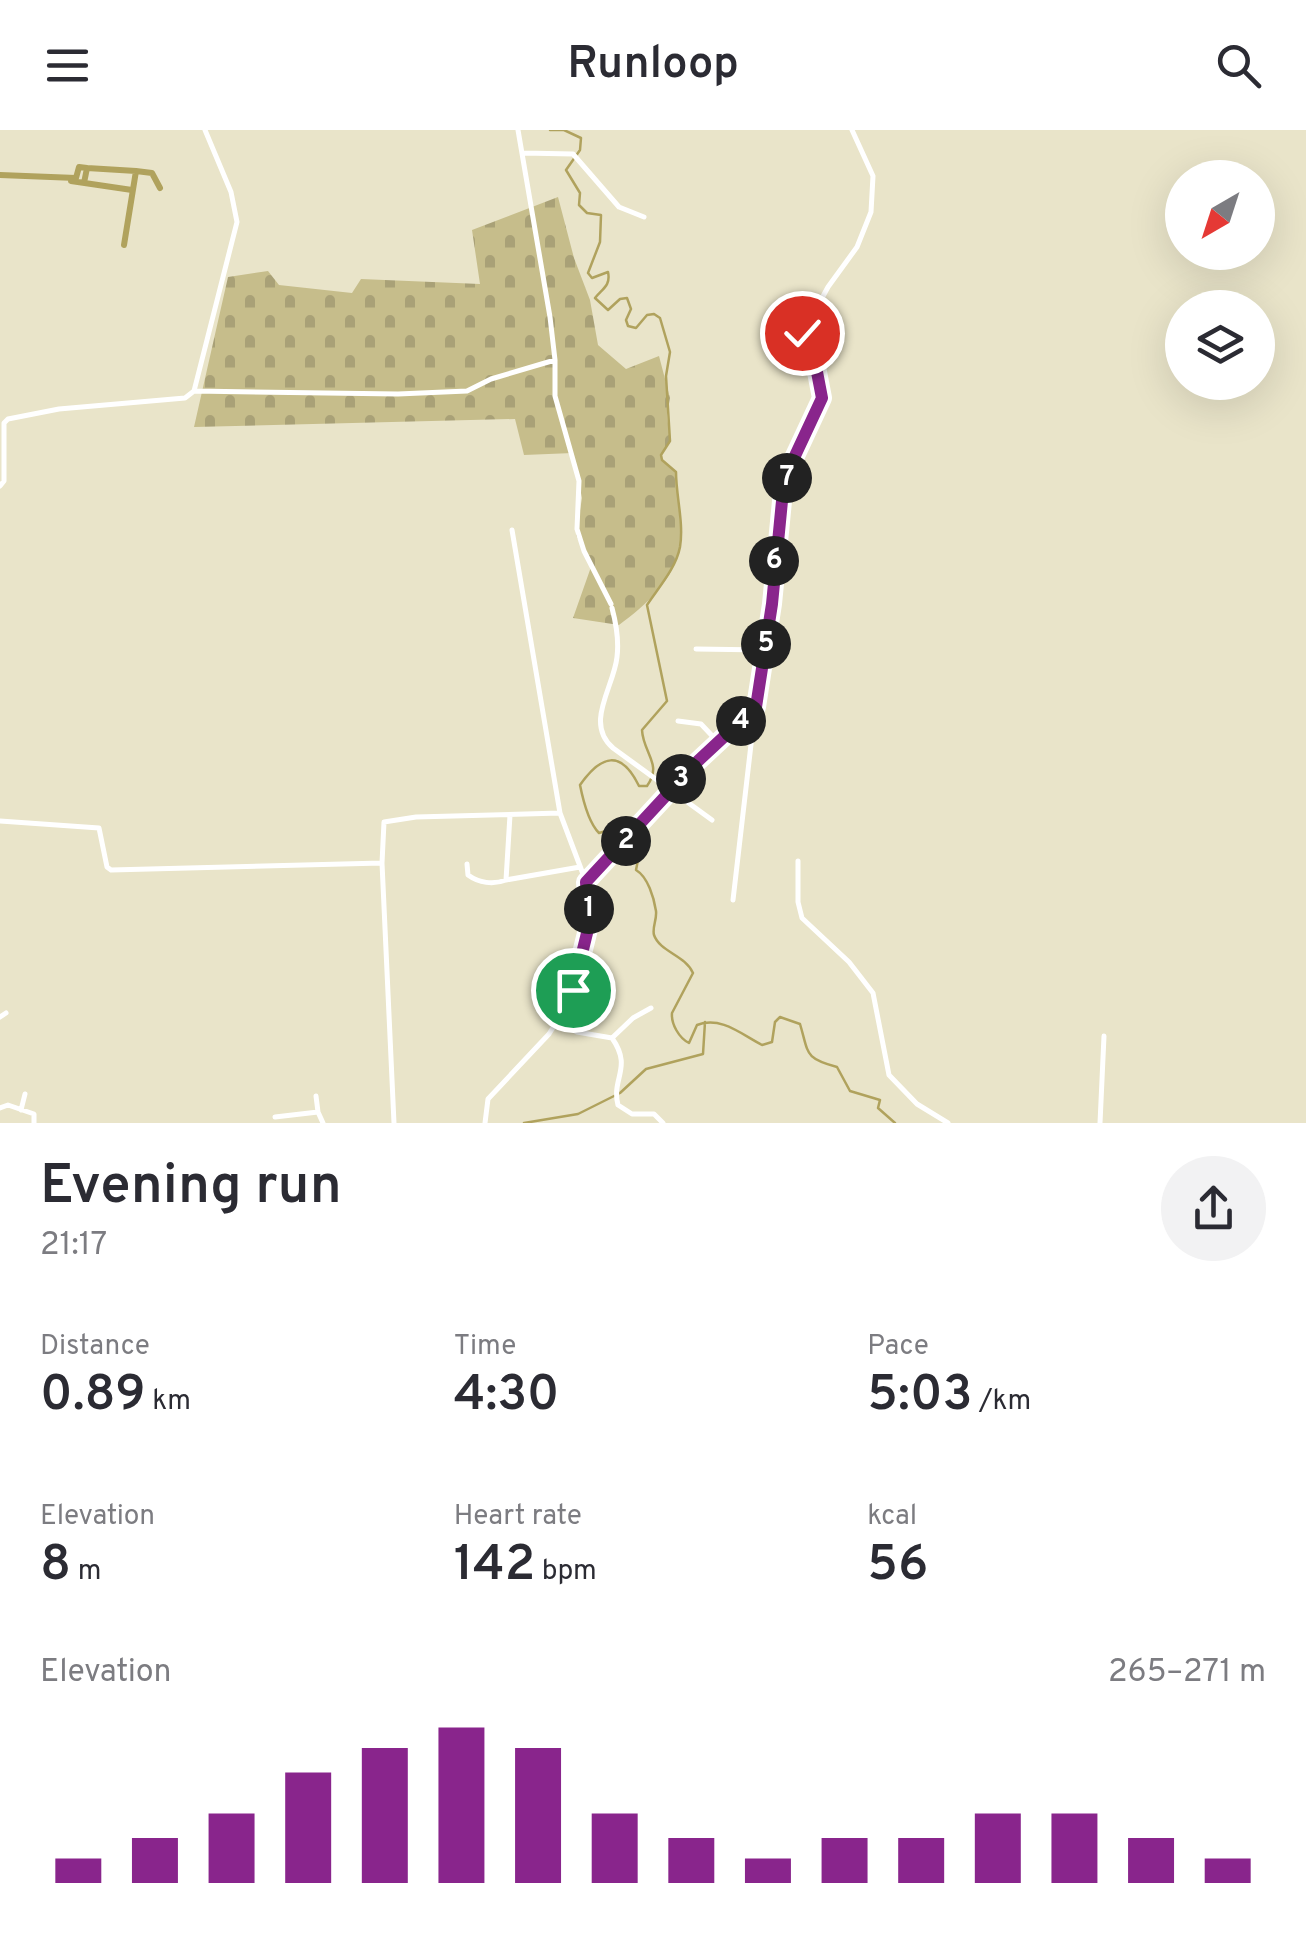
<!DOCTYPE html>
<meta charset="utf-8">
<style>
:root{--surface:#fff;--page:#f2f2f3;--text:#2b2b33;--muted:#7c7c81;--accent:#89258c}
body{margin:0;font-family:Overpass,sans-serif;background:var(--page);color:var(--text);height:100vh;display:flex;flex-direction:column;font-size:38px;white-space:nowrap}
*{box-sizing:border-box;margin:0}
p{font-size:32px;color:var(--muted)}
.icon{flex:none;width:55px;height:55px;fill:none;stroke:currentColor;stroke-width:2;stroke-linecap:round;stroke-linejoin:round}
.map{position:relative;height:993px;overflow:hidden}
.sheet{display:flex;flex-direction:column;background:var(--surface);flex:1}
.sheet>*{flex:none}
.needle{width:65px;rotate:219deg}
.controls{position:absolute;left:1165px;top:30px;display:grid;gap:20px}
.controls a{display:grid;place-items:center;width:110px;height:110px;border-radius:50%;background:var(--surface);box-shadow:0 10px 40px #0002;font-size:50px}
.pin{position:absolute;display:grid;place-items:center;width:85px;height:85px;color:#fff;margin:-42px;border:5px solid #fff;border-radius:50%;box-shadow:0 2px 10px #0007}
.km{position:absolute;width:50px;height:50px;margin:-25px;border-radius:50%;background:#222;color:#fff;font-size:28px;line-height:50px;text-align:center}
.round{display:grid;place-items:center;flex:none;width:105px;height:105px;border-radius:52px;background:var(--page)}
.headline{display:flex;align-items:center;justify-content:space-between;height:170px;padding:0 40px}
h1{font-size:55px;font-weight:600;line-height:75px}
.figures{display:grid;grid-template-columns:repeat(3,1fr);gap:15px;height:170px;padding:10px 40px}
.figures div{display:grid;align-content:center}
.figures b{font-size:50px;font-weight:600}
.figures small{font-size:28px;font-weight:400}
.figures p{font-size:28px}
.chart{height:280px;padding:20px 40px}
.chart p{display:flex;justify-content:space-between}
.chart svg{width:100%;height:180px;margin-top:10px;stroke:var(--accent);stroke-width:6}
header{display:flex;justify-content:space-between;align-items:center;height:130px;padding:0 40px;background:var(--surface);font-size:45px;font-weight:600}
.map>svg:first-child{display:block}
.cemetery{fill:url(#cemetery-stones)}
.lines{fill:none;stroke-linecap:round;stroke-linejoin:round}
.stream{stroke:#b0a25d;stroke-width:2.5}
.canal{stroke:#b0a25d;stroke-width:6}
.minor{stroke:#fff;stroke-width:5}
.route-casing{stroke:#fff;stroke-width:20}
.route{stroke:#89258c;stroke-width:12}
</style>
<header><svg class="icon" aria-label="menu" viewBox="0 0 24 24"><path d="M4 6h16M4 12h16M4 18h16"/></svg>Runloop<svg class="icon" aria-label="search" viewBox="0 0 24 24"><circle cx="10" cy="10" r="6"/><path d="M15 15l6 6"/></svg></header>
<div class="map">
<svg width="1306" height="993" viewBox="0 0 1306 993">
<defs>
<pattern id="cemetery-stones" width="16" height="16" patternUnits="userSpaceOnUse" patternTransform="scale(2.5)"><rect width="16" height="16" fill="#c6bd8b"/><path d="M2 7V4a2 2 0 0 1 4 0v3zM10 15v-3a2 2 0 0 1 4 0v3z" fill="#a9a177"/></pattern>
</defs>
<rect width="100%" height="100%" fill="#e9e4c9"/>
<path class="cemetery" d="M558,67L574,128L590,170L598,215L626,239L659,226L670,268L667,285L670,311L661,325L662,330L676,342C676,366 682,390 680,414C676,449 645,476 619,495L573,488L591,437L576,405L582,368L573,323L524,325L515,289L194,297L228,147L268,141L279,155L352,163L361,149L480,154L472,100Z"/>
<g class="lines">
<path class="stream" d="M550,0H564L581,8L580,20L566,40L580,63L579,75L587,83L601,85L600,112L588,143L592,148L608,142C611,156 602,159 595,168L608,180L620,169L627,168L631,179L626,190L628,196L636,198L647,185L654,184L660,188L670,222L666,246L670,311L661,325L662,330L676,342C676,366 684,393 680,417C676,438 659,457 647,475L667,571L642,600C643,623 663,634 647,656H639C621,619 601,625 580,655C583,670 588,692 599,703L620,697L623,703L621,710L638,730L636,740C648,747 654,768 656,781C657,790 652,797 654,805C660,822 685,825 693,843L672,883C671,894 679,908 689,913L697,895C721,886 741,904 762,915L772,912L775,892L780,887L800,894C809,924 804,928 837,937L850,961L880,970L878,978L895,993
M524,993L578,984L620,963L646,939L703,924L705,892"/>
<path class="canal" d="M0,45L76,48L79,37L87,38
M71,51L132,60
M84,53L87,38L136,41
M124,115L136,41L152,43L160,58"/>
<path class="minor" d="M518,0L550,187L555,230V266L579,351L577,399L584,421L611,474
M523,23L573,24L619,77L644,87
M194,261L398,264L467,261L491,249L555,230
M0,356L4,351V293L8,289L59,279L185,268L194,261L237,92L231,62L205,0
M512,400L560,683L586,752
M612,478C616,493 619,511 617,527C614,557 584,593 613,618L712,690
M696,519L765,520
M678,591L701,594L718,612
M510,685L506,750L580,737
M0,691L99,698L107,737L111,740L382,733
M798,731V772L802,788L849,832L873,863L889,945L917,974L948,993
M467,734L468,745C479,753 493,755 506,750
M733,770L755,580
M0,887L6,883
M558,892L577,902L612,908L633,888L651,878
M612,908C633,938 611,948 618,975L632,984H654L663,993
M316,966L318,982L323,993
M0,978L8,975L34,984V993
M21,980L25,964
M275,987L318,982
M394,993L382,733L384,692L416,687L560,683
M485,993L488,969L549,904L568,874L588,800L586,752L698,631L756,577L772,474L781,371L794,328L823,268L821,252L802,220L803,203L828,157L857,117L871,82L873,46L852,0
M1100,993L1104,906"/>
</g>
<g class="lines">
<g class="route-casing">
<path id="route" d="M573,860L589,795L586,752L698,631L756,577L772,474L782,371L794,328L822,268L817,242L802,220V203"/>
</g>
<use href="#route" class="route"/>
</g>
</svg>
<div class="controls">
<a><svg class="needle" viewBox="-14 -14 28 28"><path d="M0-13l5 13h-10z" fill="#e53935"/><path d="M0 13l5-13h-10z" fill="#7c7c81"/></svg></a>
<a><svg class="icon" aria-label="layers" viewBox="0 0 24 24"><path d="M12 4l9 5-9 5-9-5zM3 14l9 5 9-5"/></svg></a>
</div>
<div class="pin" style="left:573px;top:860px;background:#1e9e55"><svg class="icon" aria-label="arrive" viewBox="0 0 24 24"><path d="M6 21V4h12l-3 4 3 4H6"/></svg></div>
<div class="pin" style="left:802px;top:203px;background:#d93025"><svg class="icon" aria-label="check" viewBox="0 0 24 24"><path d="M5 12l5 5 9-10"/></svg></div>
<b class="km" style="left:589px;top:779px">1</b>
<b class="km" style="left:626px;top:711px">2</b>
<b class="km" style="left:681px;top:649px">3</b>
<b class="km" style="left:741px;top:591px">4</b>
<b class="km" style="left:766px;top:514px">5</b>
<b class="km" style="left:774px;top:431px">6</b>
<b class="km" style="left:787px;top:348px">7</b>
</div>
<section class="sheet">
<div class="headline"><div><h1>Evening run</h1><p>21:17</p></div><a class="round"><svg class="icon" aria-label="share" viewBox="0 0 24 24"><path d="M12 15V3M7 8l5-5 5 5M5 13v7h14v-7"/></svg></a></div>
<div class="figures">
<div><p>Distance</p><b>0.89<small> km</small></b></div>
<div><p>Time</p><b>4:30</b></div>
<div><p>Pace</p><b>5:03<small> /km</small></b></div>
</div>
<div class="figures">
<div><p>Elevation</p><b>8<small> m</small></b></div>
<div><p>Heart rate</p><b>142<small> bpm</small></b></div>
<div><p>kcal</p><b>56</b></div>
</div>
<div class="chart"><p><span>Elevation</span>265–271 m</p>
<svg viewBox="0 0 160 44" preserveAspectRatio="none"><path d="M5 44V38M15 44V33M25 44V27M35 44V17M45 44V11M55 44V6M65 44V11M75 44V27M85 44V33M95 44V38M105 44V33M115 44V33M125 44V27M135 44V27M145 44V33M155 44V38"/></svg>
</div>
</section>
